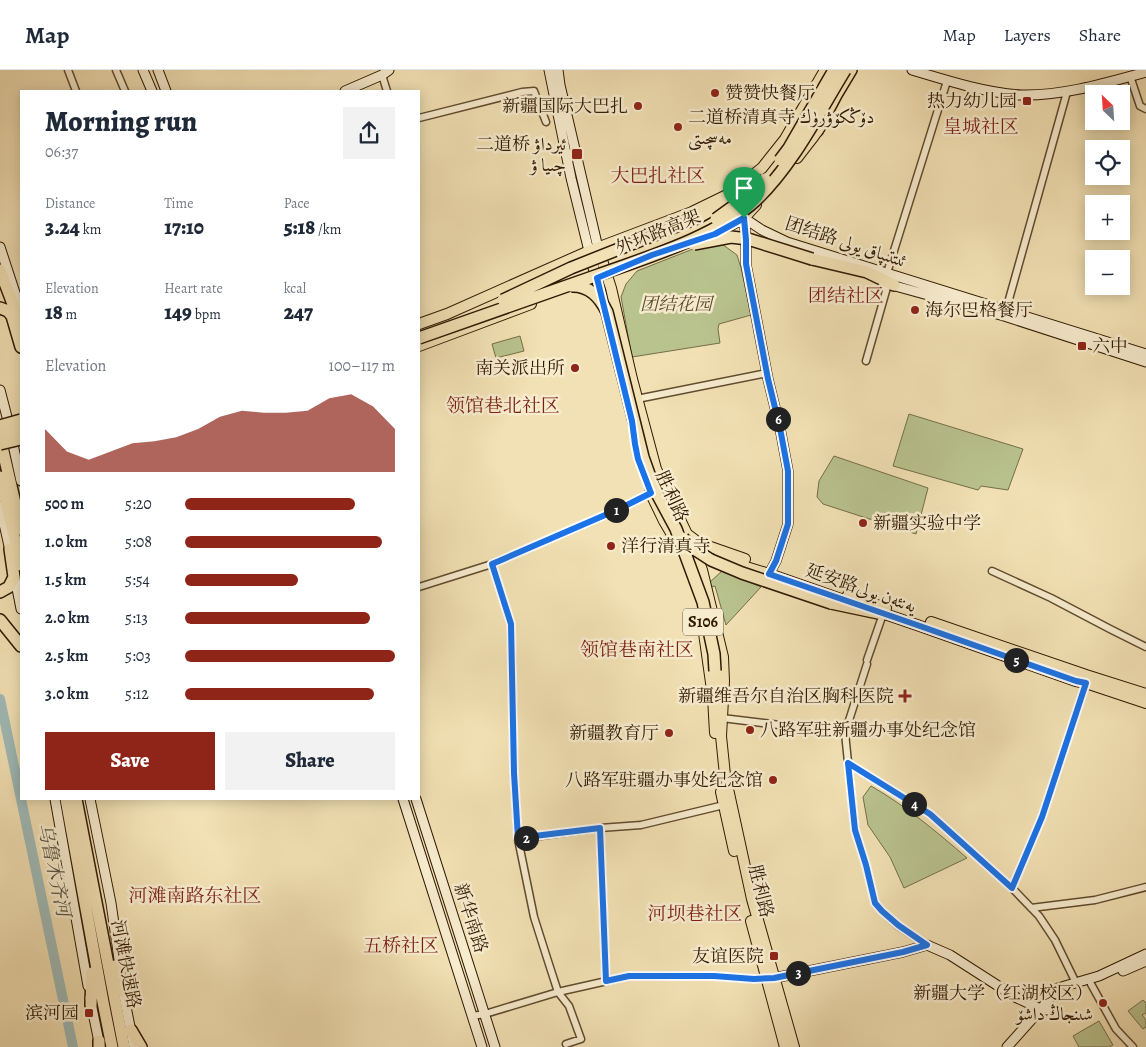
<!DOCTYPE html>
<meta charset="utf-8">
<style>
:root{--surface:#fff;--page:#f2f2f3;--text:#1f2937;--muted:#747a83;--line:#e0e1e3;--accent:#8f2418}
body{margin:0;font-family:Alegreya,Amiri,"Noto Serif SC",serif;background:var(--page);color:var(--text);height:100vh;display:flex;flex-direction:column;font-size:19px;white-space:nowrap}
*{box-sizing:border-box;margin:0}
p{font-size:16px;color:var(--muted)}
.icon{flex:none;width:28px;height:28px;fill:none;stroke:currentColor;stroke-width:2;stroke-linecap:round;stroke-linejoin:round}
.map{position:relative;flex:1;overflow:hidden}
.details{position:absolute;left:20px;top:20px;width:400px;height:710px;display:flex;flex-direction:column;background:var(--surface);border-radius:0px;box-shadow:0 2px 12px #0003}
.details>*{flex:none}
.needle{width:32px;rotate:335deg}
.controls{position:absolute;left:1085px;top:15px;display:grid;gap:10px}
.controls a{display:grid;place-items:center;width:45px;height:45px;border-radius:0px;background:var(--surface);box-shadow:0 2px 12px #0003;font-size:25px}
.pin{position:absolute;display:grid;place-items:center;width:42px;height:42px;color:#fff;margin:-51px -21px;border-radius:50% 50% 50% 0;rotate:-45deg;box-shadow:0 0 5px #0007}
.pin .icon{rotate:45deg}
.km{position:absolute;width:25px;height:25px;margin:-12px;border-radius:50%;background:#222;color:#fff;font-size:14px;line-height:25px;text-align:center}
.round{display:grid;place-items:center;flex:none;width:52px;height:52px;border-radius:0px;background:var(--page)}
.summary{display:flex;align-items:center;justify-content:space-between;height:85px;padding:0 25px}
h1{font-size:28px;font-weight:800;line-height:38px}
.metrics{display:grid;grid-template-columns:repeat(3,1fr);gap:8px;height:85px;padding:5px 25px}
.metrics div{display:grid;align-content:center}
.metrics b{font-size:21px;font-weight:800}
.metrics small{font-size:14px;font-weight:400}
.metrics p{font-size:14px}
.chart{height:140px;padding:10px 25px}
.chart p{display:flex;justify-content:space-between}
.chart svg{width:100%;height:90px;margin-top:5px;fill:var(--accent);opacity:.7}
.action{display:flex;gap:10px;margin-top:auto;padding:10px 25px}
.action a{flex:1;height:58px;border-radius:0px;background:var(--accent);color:#fff;font-size:20px;font-weight:800;line-height:58px;text-align:center}
.action a+a{background:var(--page);color:var(--text)}
ul{padding:0 25px;list-style:none;font-size:16px}
li{display:grid;grid-template-columns:80px 60px 1fr;align-items:center;height:38px}
li i{height:12px;border-radius:6px;background:var(--accent)}
header{display:flex;align-items:center;gap:30px;box-sizing:border-box;height:70px;padding:0 25px;background:var(--surface);border-bottom:1px solid var(--line)}
header strong{font-size:24px}
nav{display:flex;gap:28px;margin-inline-start:auto;font-size:18px}
.map>svg:first-child{display:block}
.green{fill:#b9c38e;stroke:#746e48}
.lines{fill:none;stroke-linecap:round;stroke-linejoin:round}
.river{stroke:#a0bbb8;stroke-width:10}
.street-casing{stroke:#604b2e;stroke-width:9}
.secondary-casing{stroke:#301902;stroke-width:11}
.primary-casing{stroke:#301902;stroke-width:12}
.highway-casing{stroke:#301902;stroke-width:14}
.street{stroke:#f7ecce;stroke-width:6}
.secondary{stroke:#f7ecce;stroke-width:9}
.primary{stroke:#f2e1b4;stroke-width:10}
.highway{stroke:#f2e1b4;stroke-width:11}
.highway-bridge-casing{stroke:#301902;stroke-width:14;stroke-linecap:butt}
.highway-bridge{stroke:#f2e1b4;stroke-width:11}
.route-casing{stroke:#fff;stroke-width:10}
.route{stroke:#1a73e8;stroke-width:6}
.poi-dot{fill:#8f2418;stroke:#f7ecce;stroke-width:2}
.labels{text-anchor:middle;dominant-baseline:central;stroke-width:5;stroke-linejoin:round;paint-order:stroke}
.shield{fill:#f7ecce;stroke:#6c583f;stroke-width:1}
.shield-label{font-size:16px;font-weight:bold;fill:#301902}
.poi-label{font-size:18px;fill:#301902;stroke:#f7ecce;text-anchor:end}
.street-label{font-size:18px;fill:#301902;stroke:#f7ecce}
.park-label{font-size:18px;font-style:italic;fill:#594c2c;stroke:#f7ecce}
.neighbourhood-label{font-size:19px;fill:#7a1f14;stroke:#f7ecce}
.water-label{font-size:19px;font-style:italic;fill:#575242;stroke:#f7ecce}
</style>
<header>
<strong>Map</strong>
<nav><a>Map</a><a>Layers</a><a>Share</a></nav>
</header>
<div class="map">
<svg width="1146" height="977" viewBox="0 0 1146 977">
<rect width="100%" height="100%" fill="#f2e1b4"/>
<filter id="stains"><feTurbulence type="fractalNoise" baseFrequency=".004" numOctaves="4"/><feColorMatrix values="0 0 0 0 .2 0 0 0 0 .09 0 0 0 0 .02 0 0 0 .5 -.17"/></filter>
<radialGradient id="worn" r=".72"><stop offset=".6" stop-color="#630" stop-opacity="0"/><stop offset="1" stop-color="#630" stop-opacity=".3"/></radialGradient>
<path class="green" d="M722,174L737,185L741,198L751,245L719,254L718,259L720,273L632,287L621,227L626,214L637,201L703,175Z
M520,266L524,281L496,288L492,274Z
M909,344L1023,379L1008,420L981,416L978,420L893,396Z
M834,386L928,418L916,464L823,434L817,427L819,411Z
M722,501L761,517L726,555L715,516L711,517L710,512Z
M871,716C906,736 937,762 967,788L904,818L890,787L868,755L863,727Z
M1143,930L1146,933V943L1142,945L1146,950V957L1143,959L1128,941Z
M1099,951L1113,975L1109,977H1079L1073,966Z"/>
<g class="lines">
<path class="river" d="M0,629L73,977"/>
<g class="street-casing">
<path id="street" d="M68,0L76,21
M116,0L125,21
M382,5L387,21
M1130,6L1140,36L1146,39
M419,48L522,22L534,21L546,52
M887,203L947,11
M1006,240L1067,22
M866,291L888,214
M637,329L767,303
M492,494L511,554L514,703L518,769L534,847L547,888L558,922L569,936L581,969L566,974
M992,501L1051,528L1110,559L1146,577
M419,517L492,494L619,439L651,423
M867,590L883,544
M867,594L845,663L855,760L866,795L875,833L882,841L897,855L927,875
M722,648L845,663
M848,693L930,744L1012,818L1039,846L1055,870L1076,913
M600,758L606,911
M518,769L600,758L641,755L724,735
M1012,818L1042,747L1086,613
M1031,838L1095,830L1146,817
M1091,914L1116,959L1133,977
M472,946L485,944L558,922L629,906H714L754,909L768,908"/>
</g>
<g class="secondary-casing">
<path id="secondary" d="M143,0L152,21
M158,0L166,21
M549,0L571,108L589,181
M558,0L560,15L598,178
M912,0C945,10 986,23 1021,25C1063,26 1106,13 1146,2
M345,21L382,5L389,0
M729,124L744,148L762,160L787,172L1146,284
M744,148L746,170V194L768,309L780,358L788,401V454L776,491L769,504
M0,177L21,241
M888,214L1004,246L1146,292
M0,320L7,347L21,411
M0,436L11,485
M14,503L21,539
M55,729L88,916
M90,729L111,833L121,903
M403,729L482,977
M416,729L495,977
M1123,901L1146,891
M774,908L903,882L927,875L950,885L1017,928L1041,939L1046,940
M122,916L134,977
M90,928L100,977
M1007,977L1041,939L1058,918L1099,906L1146,884"/>
</g>
<g class="primary-casing">
<path id="primary" d="M797,88L814,66L821,56
M722,160L744,148L756,135
M598,178L611,218L632,309L656,399L695,481L702,500L723,587L724,611L721,666L725,705L752,829L794,977
M589,181L603,233
M419,254L447,244L589,181L692,142L729,124L762,98L785,69L825,0
M419,276L531,234
M650,422L664,451L678,475
M687,464L699,473L745,489
M717,488L769,504L855,534
M848,525L886,538
M876,541L917,555L1076,611L1086,613L1146,633
M931,552L1086,605L1146,624
M703,556L713,627L715,663
M721,722L734,781
M751,851L785,977"/>
</g>
<g class="highway-casing">
<path id="highway" d="M799,46L809,32L815,23
M817,61L836,25L851,0
M697,148L719,136L729,124
M812,189L867,202L894,215
M0,200L13,234L21,262
M0,238L8,241L12,246L21,277
M0,368L21,459
M0,407L21,495
M0,522L9,517L14,507L10,479
M831,533L883,544
M0,550L21,576
M713,627L715,601
M66,729L103,932L112,977
M76,729L124,977
M115,896L123,921
M91,935L92,903
M131,960L141,977
M99,971V977"/>
</g>
<use href="#street" class="street"/>
<use href="#secondary" class="secondary"/>
<use href="#primary" class="primary"/>
<use href="#highway" class="highway"/>
<g class="highway-bridge-casing">
<path id="highway-bridge" d="M780,90L789,78L834,0
M716,149L749,125L765,109
M694,174L731,167L748,169L812,189
M571,216C589,215 600,227 607,242L643,387L654,418L676,459L703,532L714,584L715,601
M503,230L571,198L697,148
M419,268C479,247 538,226 598,205C648,187 715,167 755,131C793,95 818,44 845,0
M0,356L21,350
M3,364L21,360
M0,374L21,369
M683,468L691,477L711,490L742,503L831,533"/>
</g>
<use href="#highway-bridge" class="highway-bridge"/>
</g>
<g class="lines">
<g class="route-casing">
<path id="route" d="M744,148L746,170V194L768,309L780,358L788,401V454L776,491L769,504L917,555L1076,611L1086,613L1042,747L1012,818L930,744L848,693L855,760L866,795L875,833L882,841L898,855L927,875L903,882L774,908L754,909L714,906H629L606,911L600,758L518,768L514,703L511,554L492,494L619,439L651,423L638,389L635,374L632,351L597,208L652,185L715,164Z"/>
</g>
<use href="#route" class="route"/>
</g>
<g class="poi-dot">
<circle cx="715" cy="23" r="5"/>
<rect x="1022" y="26" width="10" height="10" rx="2.5"/>
<circle cx="638" cy="36" r="5"/>
<circle cx="678" cy="57" r="5"/>
<rect x="571" y="78" width="12" height="12" rx="2.5"/>
<circle cx="915" cy="240" r="5"/>
<rect x="1077" y="271" width="10" height="10" rx="2.5"/>
<circle cx="575" cy="298" r="5"/>
<circle cx="863" cy="453" r="5"/>
<circle cx="611" cy="476" r="5"/>
<path d="M902.5 618.5h5v5h5v5h-5v5h-5v-5h-5v-5h5z"/>
<circle cx="750" cy="660" r="5"/>
<circle cx="669" cy="663" r="5"/>
<circle cx="773" cy="710" r="5"/>
<rect x="769" y="881" width="10" height="10" rx="2.5"/>
<circle cx="1103" cy="933" r="5"/>
<rect x="84" y="938" width="10" height="10" rx="2.5"/>
</g>
<g class="labels">
<rect class="shield" x="683" y="538.5" width="40" height="27" rx="4"/>
<g class="shield-label">
<text x="703" y="552">S106</text>
</g>
<g class="poi-label">
<text x="725" y="23" text-anchor="start">赞赞快餐厅</text>
<text x="1017" y="31">热力幼儿园</text>
<text x="628" y="36">新疆国际大巴扎</text>
<text x="688" y="47" text-anchor="start">二道桥清真寺 دۆڭكۆۋرۈك<tspan x="688" dy="21">مەسچىتى</tspan></text>
<text x="566" y="74">二道桥 ئيرداۋ<tspan x="566" dy="21">چىيا ۋ</tspan></text>
<text x="925" y="240" text-anchor="start">海尔巴格餐厅</text>
<text x="1092" y="276" text-anchor="start">六中</text>
<text x="565" y="298">南关派出所</text>
<text x="873" y="453" text-anchor="start">新疆实验中学</text>
<text x="621" y="476" text-anchor="start">洋行清真寺</text>
<text x="894" y="626">新疆维吾尔自治区胸科医院</text>
<text x="760" y="660" text-anchor="start">八路军驻新疆办事处纪念馆</text>
<text x="659" y="663">新疆教育厅</text>
<text x="763" y="710">八路军驻疆办事处纪念馆</text>
<text x="764" y="886">友谊医院</text>
<text x="1093" y="923">新疆大学（红湖校区）<tspan x="1093" dy="21">شىنجاڭ داشۆ</tspan></text>
<text x="79" y="943">滨河园</text>
</g>
<g class="street-label">
<text transform="translate(658 162) rotate(-22)">外环路高架</text>
<text transform="translate(846 172) rotate(18)">团结路 ئىتتىپاق يولى</text>
<text transform="translate(672 426) rotate(65)">胜利路</text>
<text transform="translate(861 518) rotate(19)">延安路يەنئەن يولى</text>
<text transform="translate(761 821) rotate(76)">胜利路</text>
<text transform="translate(471 848) rotate(72)">新华南路</text>
<text transform="translate(126 894) rotate(79)">河滩快速路</text>
</g>
<g class="park-label">
<text x="676" y="234">团结花园</text>
</g>
<g class="neighbourhood-label">
<text x="981" y="57">皇城社区</text>
<text x="658" y="106">大巴扎社区</text>
<text x="846" y="226">团结社区</text>
<text x="503" y="336">领馆巷北社区</text>
<text x="637" y="580">领馆巷南社区</text>
<text x="195" y="826">河滩南路东社区</text>
<text x="695" y="844">河坝巷社区</text>
<text x="401" y="876">五桥社区</text>
</g>
<g class="water-label">
<text transform="translate(54 800) rotate(78)">乌鲁木齐河</text>
</g>
</g>
<rect width="100%" height="100%" filter="url(#stains)"/>
<rect width="100%" height="100%" fill="url(#worn)"/>
</svg>
<div class="controls">
<a><svg class="needle" viewBox="-14 -14 28 28"><path d="M0-13l5 13h-10z" fill="#e53935"/><path d="M0 13l5-13h-10z" fill="#747a83"/></svg></a>
<a><svg class="icon" aria-label="locate" viewBox="0 0 24 24"><circle cx="12" cy="12" r="6"/><path d="M12 2v4M12 18v4M2 12h4M18 12h4"/></svg></a>
<a>+</a>
<a>−</a>
</div>
<div class="pin" style="left:744px;top:148px;background:#1e9e55"><svg class="icon" aria-label="arrive" viewBox="0 0 24 24"><path d="M6 21V4h12l-3 4 3 4H6"/></svg></div>
<b class="km" style="left:616px;top:440px">1</b>
<b class="km" style="left:526px;top:768px">2</b>
<b class="km" style="left:798px;top:903px">3</b>
<b class="km" style="left:914px;top:734px">4</b>
<b class="km" style="left:1016px;top:590px">5</b>
<b class="km" style="left:778px;top:349px">6</b>
<section class="details">
<div class="summary"><div><h1>Morning run</h1><p>06:37</p></div><a class="round"><svg class="icon" aria-label="share" viewBox="0 0 24 24"><path d="M12 15V3M7 8l5-5 5 5M5 13v7h14v-7"/></svg></a></div>
<div class="metrics">
<div><p>Distance</p><b>3.24<small> km</small></b></div>
<div><p>Time</p><b>17:10</b></div>
<div><p>Pace</p><b>5:18<small> /km</small></b></div>
</div>
<div class="metrics">
<div><p>Elevation</p><b>18<small> m</small></b></div>
<div><p>Heart rate</p><b>149<small> bpm</small></b></div>
<div><p>kcal</p><b>247</b></div>
</div>
<div class="chart"><p><span>Elevation</span>100–117 m</p>
<svg viewBox="0 0 160 44" preserveAspectRatio="none"><path d="M0 44V23L10 34L20 38L30 34L40 30L50 29L60 27L70 23L80 17L90 14L100 15L110 15L120 14L130 8L140 6L150 12L160 23V44z"/></svg>
</div>
<ul>
<li><b>500 m</b>5:20<i style="width:81%"></i></li>
<li><b>1.0 km</b>5:08<i style="width:94%"></i></li>
<li><b>1.5 km</b>5:54<i style="width:54%"></i></li>
<li><b>2.0 km</b>5:13<i style="width:88%"></i></li>
<li><b>2.5 km</b>5:03<i style="width:100%"></i></li>
<li><b>3.0 km</b>5:12<i style="width:90%"></i></li>
</ul>
<div class="action"><a>Save</a><a>Share</a></div>
</section>
</div>
